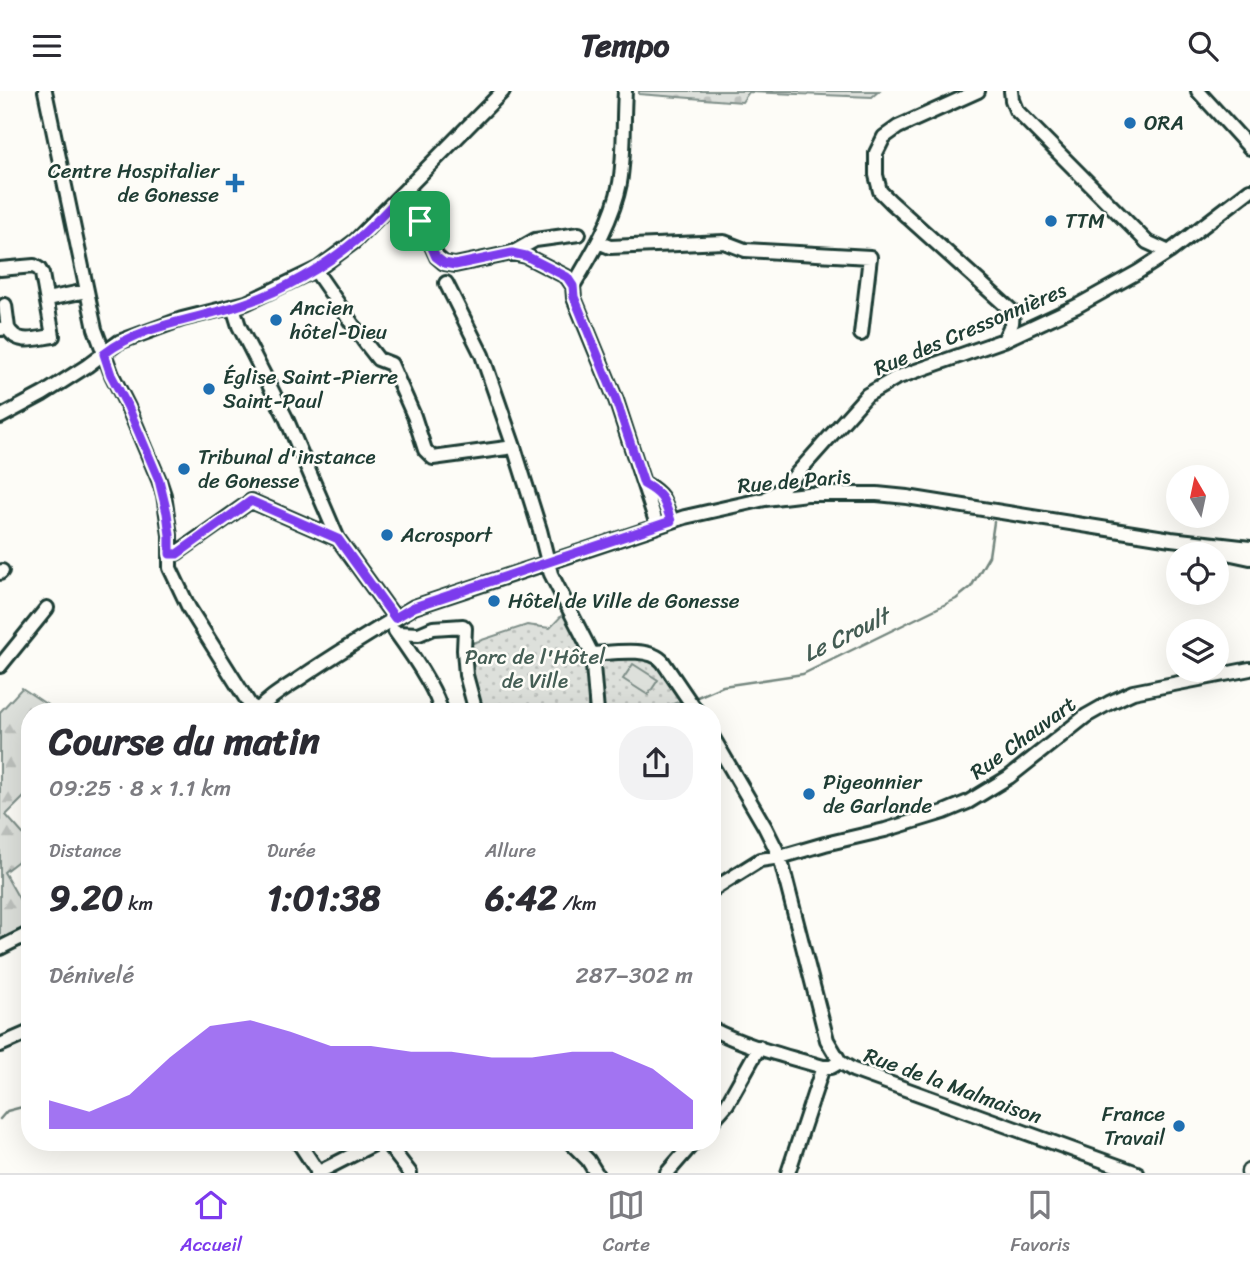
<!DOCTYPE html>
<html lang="fr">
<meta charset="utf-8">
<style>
:root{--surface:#fff;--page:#f2f2f3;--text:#2b2b33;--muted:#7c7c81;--line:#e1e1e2;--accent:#7c3aed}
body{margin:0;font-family:Sriracha,sans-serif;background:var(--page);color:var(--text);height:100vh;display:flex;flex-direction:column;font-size:26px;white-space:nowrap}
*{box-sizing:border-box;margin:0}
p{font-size:23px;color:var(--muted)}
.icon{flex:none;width:38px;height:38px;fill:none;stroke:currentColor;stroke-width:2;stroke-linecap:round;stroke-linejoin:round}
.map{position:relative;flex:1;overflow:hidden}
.details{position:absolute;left:21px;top:612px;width:700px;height:448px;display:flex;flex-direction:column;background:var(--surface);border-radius:28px;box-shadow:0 7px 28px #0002}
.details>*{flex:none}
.needle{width:46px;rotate:351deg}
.tools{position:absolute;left:1166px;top:374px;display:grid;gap:14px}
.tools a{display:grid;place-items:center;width:63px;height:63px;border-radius:50%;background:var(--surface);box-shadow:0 7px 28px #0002;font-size:35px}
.pin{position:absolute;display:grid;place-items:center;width:60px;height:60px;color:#fff;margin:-30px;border-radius:14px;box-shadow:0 4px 10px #0006}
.round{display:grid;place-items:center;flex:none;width:74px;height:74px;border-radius:28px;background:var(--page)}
.summary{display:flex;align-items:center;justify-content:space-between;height:119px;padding:0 28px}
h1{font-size:38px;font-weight:700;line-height:52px}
.stats{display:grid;grid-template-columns:repeat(3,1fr);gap:10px;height:119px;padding:7px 28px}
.stats div{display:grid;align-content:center}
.stats b{font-size:35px;font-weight:700}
.stats small{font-size:19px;font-weight:400}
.stats p{font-size:19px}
.chart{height:196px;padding:14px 28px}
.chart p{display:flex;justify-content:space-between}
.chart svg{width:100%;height:126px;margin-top:7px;fill:var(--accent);opacity:.7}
header{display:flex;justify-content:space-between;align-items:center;height:91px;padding:0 28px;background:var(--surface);font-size:32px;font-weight:700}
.dock{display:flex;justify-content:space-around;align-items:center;height:98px;border-top:2px solid var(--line);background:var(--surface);font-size:19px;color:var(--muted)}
.dock a{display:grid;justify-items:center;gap:4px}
.dock .current{color:var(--accent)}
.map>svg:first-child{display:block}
.forest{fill:url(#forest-firs);stroke:#7e8e88;stroke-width:2}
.cemetery{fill:url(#cemetery-stones);stroke:#7e8e88;stroke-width:2}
.park{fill:url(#park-dots);stroke:#7e8e88;stroke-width:2}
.garden{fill:#dde0db;stroke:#7e8e88;stroke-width:2}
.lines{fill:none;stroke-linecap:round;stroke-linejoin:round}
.stream{stroke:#75877f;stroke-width:2.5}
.minor-casing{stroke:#1f3d34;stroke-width:18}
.major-casing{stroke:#1f3d34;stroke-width:21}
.minor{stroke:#fdfcf7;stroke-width:12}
.major{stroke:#fdfcf7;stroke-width:16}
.route-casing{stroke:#fff;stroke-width:14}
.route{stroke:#7c3aed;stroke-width:9}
.poi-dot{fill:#1f6fb2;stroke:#fdfcf7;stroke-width:2.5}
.labels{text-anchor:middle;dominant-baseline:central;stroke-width:5;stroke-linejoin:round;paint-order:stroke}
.poi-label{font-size:21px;fill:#1f3d34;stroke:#fdfcf7;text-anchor:start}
.street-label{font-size:21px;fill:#1f3d34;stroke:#fdfcf7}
.park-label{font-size:21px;fill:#455e55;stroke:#fdfcf7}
.water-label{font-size:23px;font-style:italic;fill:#435c53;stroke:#fdfcf7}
</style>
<header><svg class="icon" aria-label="menu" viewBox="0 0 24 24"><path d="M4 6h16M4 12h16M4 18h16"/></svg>Tempo<svg class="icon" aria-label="search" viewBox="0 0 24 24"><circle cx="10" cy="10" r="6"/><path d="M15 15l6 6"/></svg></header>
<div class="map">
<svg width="1250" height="1082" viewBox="0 0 1250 1082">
<defs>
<pattern id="forest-firs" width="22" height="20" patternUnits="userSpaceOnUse" patternTransform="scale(1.75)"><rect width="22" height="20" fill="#dde0db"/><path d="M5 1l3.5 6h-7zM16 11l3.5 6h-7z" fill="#bdc1bd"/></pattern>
<pattern id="cemetery-stones" width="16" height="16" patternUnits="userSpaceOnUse" patternTransform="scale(1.75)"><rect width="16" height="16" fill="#dde0db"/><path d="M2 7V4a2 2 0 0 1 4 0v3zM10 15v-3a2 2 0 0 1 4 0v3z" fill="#bdc1bd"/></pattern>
<pattern id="park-dots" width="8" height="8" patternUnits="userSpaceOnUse" patternTransform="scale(1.75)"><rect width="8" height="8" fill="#dde0db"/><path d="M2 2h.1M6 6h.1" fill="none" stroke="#bdc1bd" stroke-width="1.8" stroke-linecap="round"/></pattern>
</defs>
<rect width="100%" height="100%" fill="#fdfcf7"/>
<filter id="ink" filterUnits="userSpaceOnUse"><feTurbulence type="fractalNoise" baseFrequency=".0143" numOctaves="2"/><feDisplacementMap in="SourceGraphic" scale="14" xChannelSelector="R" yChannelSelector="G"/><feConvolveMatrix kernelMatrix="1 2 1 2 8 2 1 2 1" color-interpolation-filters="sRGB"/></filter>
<g filter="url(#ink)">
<path class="forest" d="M22,597L58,621H30V700L6,724L30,751V761L4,781L30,827V836L0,853V621Z"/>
<path class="cemetery" d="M639,0H879L872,6L749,1L742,11L639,3Z"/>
<path class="park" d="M566,520L588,571V621H484L473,594L467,554L527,534L550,537Z
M608,567H644L656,569L683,609L653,621H603L597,574Z"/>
<path class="garden" d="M633,573L658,589L648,604L623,588Z"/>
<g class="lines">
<path class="stream" d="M695,607L723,595L803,583L956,508L971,496L989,465L994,431
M660,621L685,611
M0,1028L7,1020L30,1014"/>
<g class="minor-casing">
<path id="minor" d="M45,0L95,238L112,284L128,316L159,389L164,404L170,444V477L189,517L250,614L258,619H264
M978,0L898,36L884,46L876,62V84L880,100L891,111L1013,221L1012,232L1004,249
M1011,0L1012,9L1016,19L1147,151L1169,161
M1198,0L1250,57
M401,105L415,118L437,166L444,172L455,174L512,162L526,165L567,186L573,195L574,207L616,309L657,434
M598,151L610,156L724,151L745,159L870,166L861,243
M512,162L535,149L579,143
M0,178L34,175L39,178L42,183L53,245C37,247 17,255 8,237L0,238
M315,179L364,250L378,268L391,273L414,325L425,359L433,367L514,356
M446,192L482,264L514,356L540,439L551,483L592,563L597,621
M573,195C592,163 613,129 620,92C625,62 623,30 625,0
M47,208L86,200
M5,214L8,237
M233,216L239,235L286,327L338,448L395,527
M0,326L43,303L87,275L119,251L182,228L246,212L319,177L355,150L503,0
M644,392C664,404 664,409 671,430
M768,406L777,401L793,387L867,304L896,287L1004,249L1077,215L1138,181L1169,161L1250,99
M1208,458L1250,467
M170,463L177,462L251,410L338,448
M0,482L2,480
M395,540C408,558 438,601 441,621
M397,542L419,543L433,537L463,535L465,537L464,559L466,584L476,621
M592,563C611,562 650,555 663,571L697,621
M0,575L47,517
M256,621C268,607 284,598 299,588C336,563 375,539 414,516L685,426L765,408L807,403H877L907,406L1171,448L1250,457
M712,645L765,736L780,766L827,949L840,971L853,979L1137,1082
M712,799L760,769L780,766L825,753L885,739L944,721L968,711L1009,686L1086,625L1109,612L1133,601L1250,578
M0,857L30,842
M712,938C747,956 786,965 823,976H831L840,971
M0,954L30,941
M712,1030L727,1013L759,956
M299,1052L318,1081
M387,1052L410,1082
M571,1052L588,1069L596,1082
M317,1082L376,1052
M667,1082L693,1052
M788,1082L823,976"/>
</g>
<g class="major-casing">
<path id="major" d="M1250,1082V1081"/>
</g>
<use href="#minor" class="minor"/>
<use href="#major" class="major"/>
</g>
</g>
<g class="lines" filter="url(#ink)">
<g class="route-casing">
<path id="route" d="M401,105L415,118L436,166L444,172L455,174L512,162L526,165L567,186L573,195L574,206L616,309L644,393C664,404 664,409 671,430L414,516L395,527L338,448L251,410L177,463H170V444L167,422L159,389L128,316L111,284L104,263C145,232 196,229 243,213C282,200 324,176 355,150C371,137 386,120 401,105Z"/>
</g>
<use href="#route" class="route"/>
</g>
<g class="poi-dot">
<circle cx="1130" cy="32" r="7"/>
<path d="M231.5 81.5h7v7h7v7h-7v7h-7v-7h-7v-7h7z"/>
<circle cx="1051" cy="130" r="7"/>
<circle cx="276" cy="229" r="7"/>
<circle cx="209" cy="298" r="7"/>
<circle cx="184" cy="378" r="7"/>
<circle cx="387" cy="444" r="7"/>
<circle cx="494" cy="510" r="7"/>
<circle cx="809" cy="703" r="7"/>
<circle cx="1179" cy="1035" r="7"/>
</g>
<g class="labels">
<g class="poi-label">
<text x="1144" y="32">ORA</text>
<text x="219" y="80" text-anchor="end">Centre Hospitalier<tspan x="219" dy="24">de Gonesse</tspan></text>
<text x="1065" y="130">TTM</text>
<text x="290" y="217">Ancien<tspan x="290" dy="24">hôtel-Dieu</tspan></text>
<text x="223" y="286">Église Saint-Pierre<tspan x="223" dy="24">Saint-Paul</tspan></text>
<text x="198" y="366">Tribunal d'instance<tspan x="198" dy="24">de Gonesse</tspan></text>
<text x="401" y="444">Acrosport</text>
<text x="508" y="510">Hôtel de Ville de Gonesse</text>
<text x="823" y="691">Pigeonnier<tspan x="823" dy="24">de Garlande</tspan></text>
<text x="1165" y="1023" text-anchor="end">France<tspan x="1165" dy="24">Travail</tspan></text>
</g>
<g class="street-label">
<text transform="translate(970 238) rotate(-23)">Rue des Cressonnières</text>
<text transform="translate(794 390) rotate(-5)">Rue de Paris</text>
<text transform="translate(1023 647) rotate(-36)">Rue Chauvart</text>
<text transform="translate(953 995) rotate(20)">Rue de la Malmaison</text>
</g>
<g class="park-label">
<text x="535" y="566">Parc de l'Hôtel<tspan x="535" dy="24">de Ville</tspan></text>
</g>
<g class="water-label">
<text transform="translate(846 544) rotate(-26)">Le Croult</text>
</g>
</g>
</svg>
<div class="tools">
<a><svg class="needle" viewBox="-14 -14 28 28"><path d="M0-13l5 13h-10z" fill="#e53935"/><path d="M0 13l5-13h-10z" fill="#7c7c81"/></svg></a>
<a><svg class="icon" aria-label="locate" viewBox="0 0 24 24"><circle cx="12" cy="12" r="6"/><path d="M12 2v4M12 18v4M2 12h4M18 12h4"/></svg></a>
<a><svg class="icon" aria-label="layers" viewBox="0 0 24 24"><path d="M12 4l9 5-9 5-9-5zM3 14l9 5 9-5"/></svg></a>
</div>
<div class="pin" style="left:420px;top:130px;background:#1e9e55"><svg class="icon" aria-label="arrive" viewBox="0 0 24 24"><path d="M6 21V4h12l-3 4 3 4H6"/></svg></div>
<section class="details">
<div class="summary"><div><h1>Course du matin</h1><p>09:25 · 8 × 1.1 km</p></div><a class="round"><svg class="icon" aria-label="share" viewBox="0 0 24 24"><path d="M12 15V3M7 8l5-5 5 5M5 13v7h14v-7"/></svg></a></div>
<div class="stats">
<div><p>Distance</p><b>9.20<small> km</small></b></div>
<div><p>Durée</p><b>1:01:38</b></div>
<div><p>Allure</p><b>6:42<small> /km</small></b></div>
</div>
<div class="chart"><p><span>Dénivelé</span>287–302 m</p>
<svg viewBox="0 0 160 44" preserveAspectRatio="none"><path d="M0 44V34L10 38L20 32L30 19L40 8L50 6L60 10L70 15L80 15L90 17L100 17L110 19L120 19L130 17L140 17L150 23L160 34V44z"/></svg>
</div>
</section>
</div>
<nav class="dock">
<a class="current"><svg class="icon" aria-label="home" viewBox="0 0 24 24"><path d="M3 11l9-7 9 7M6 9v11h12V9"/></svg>Accueil</a>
<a><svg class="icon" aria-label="map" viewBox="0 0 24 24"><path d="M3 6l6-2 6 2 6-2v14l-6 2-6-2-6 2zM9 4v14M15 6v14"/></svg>Carte</a>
<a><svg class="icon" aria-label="saved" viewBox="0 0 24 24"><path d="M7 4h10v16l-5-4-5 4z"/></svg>Favoris</a>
</nav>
